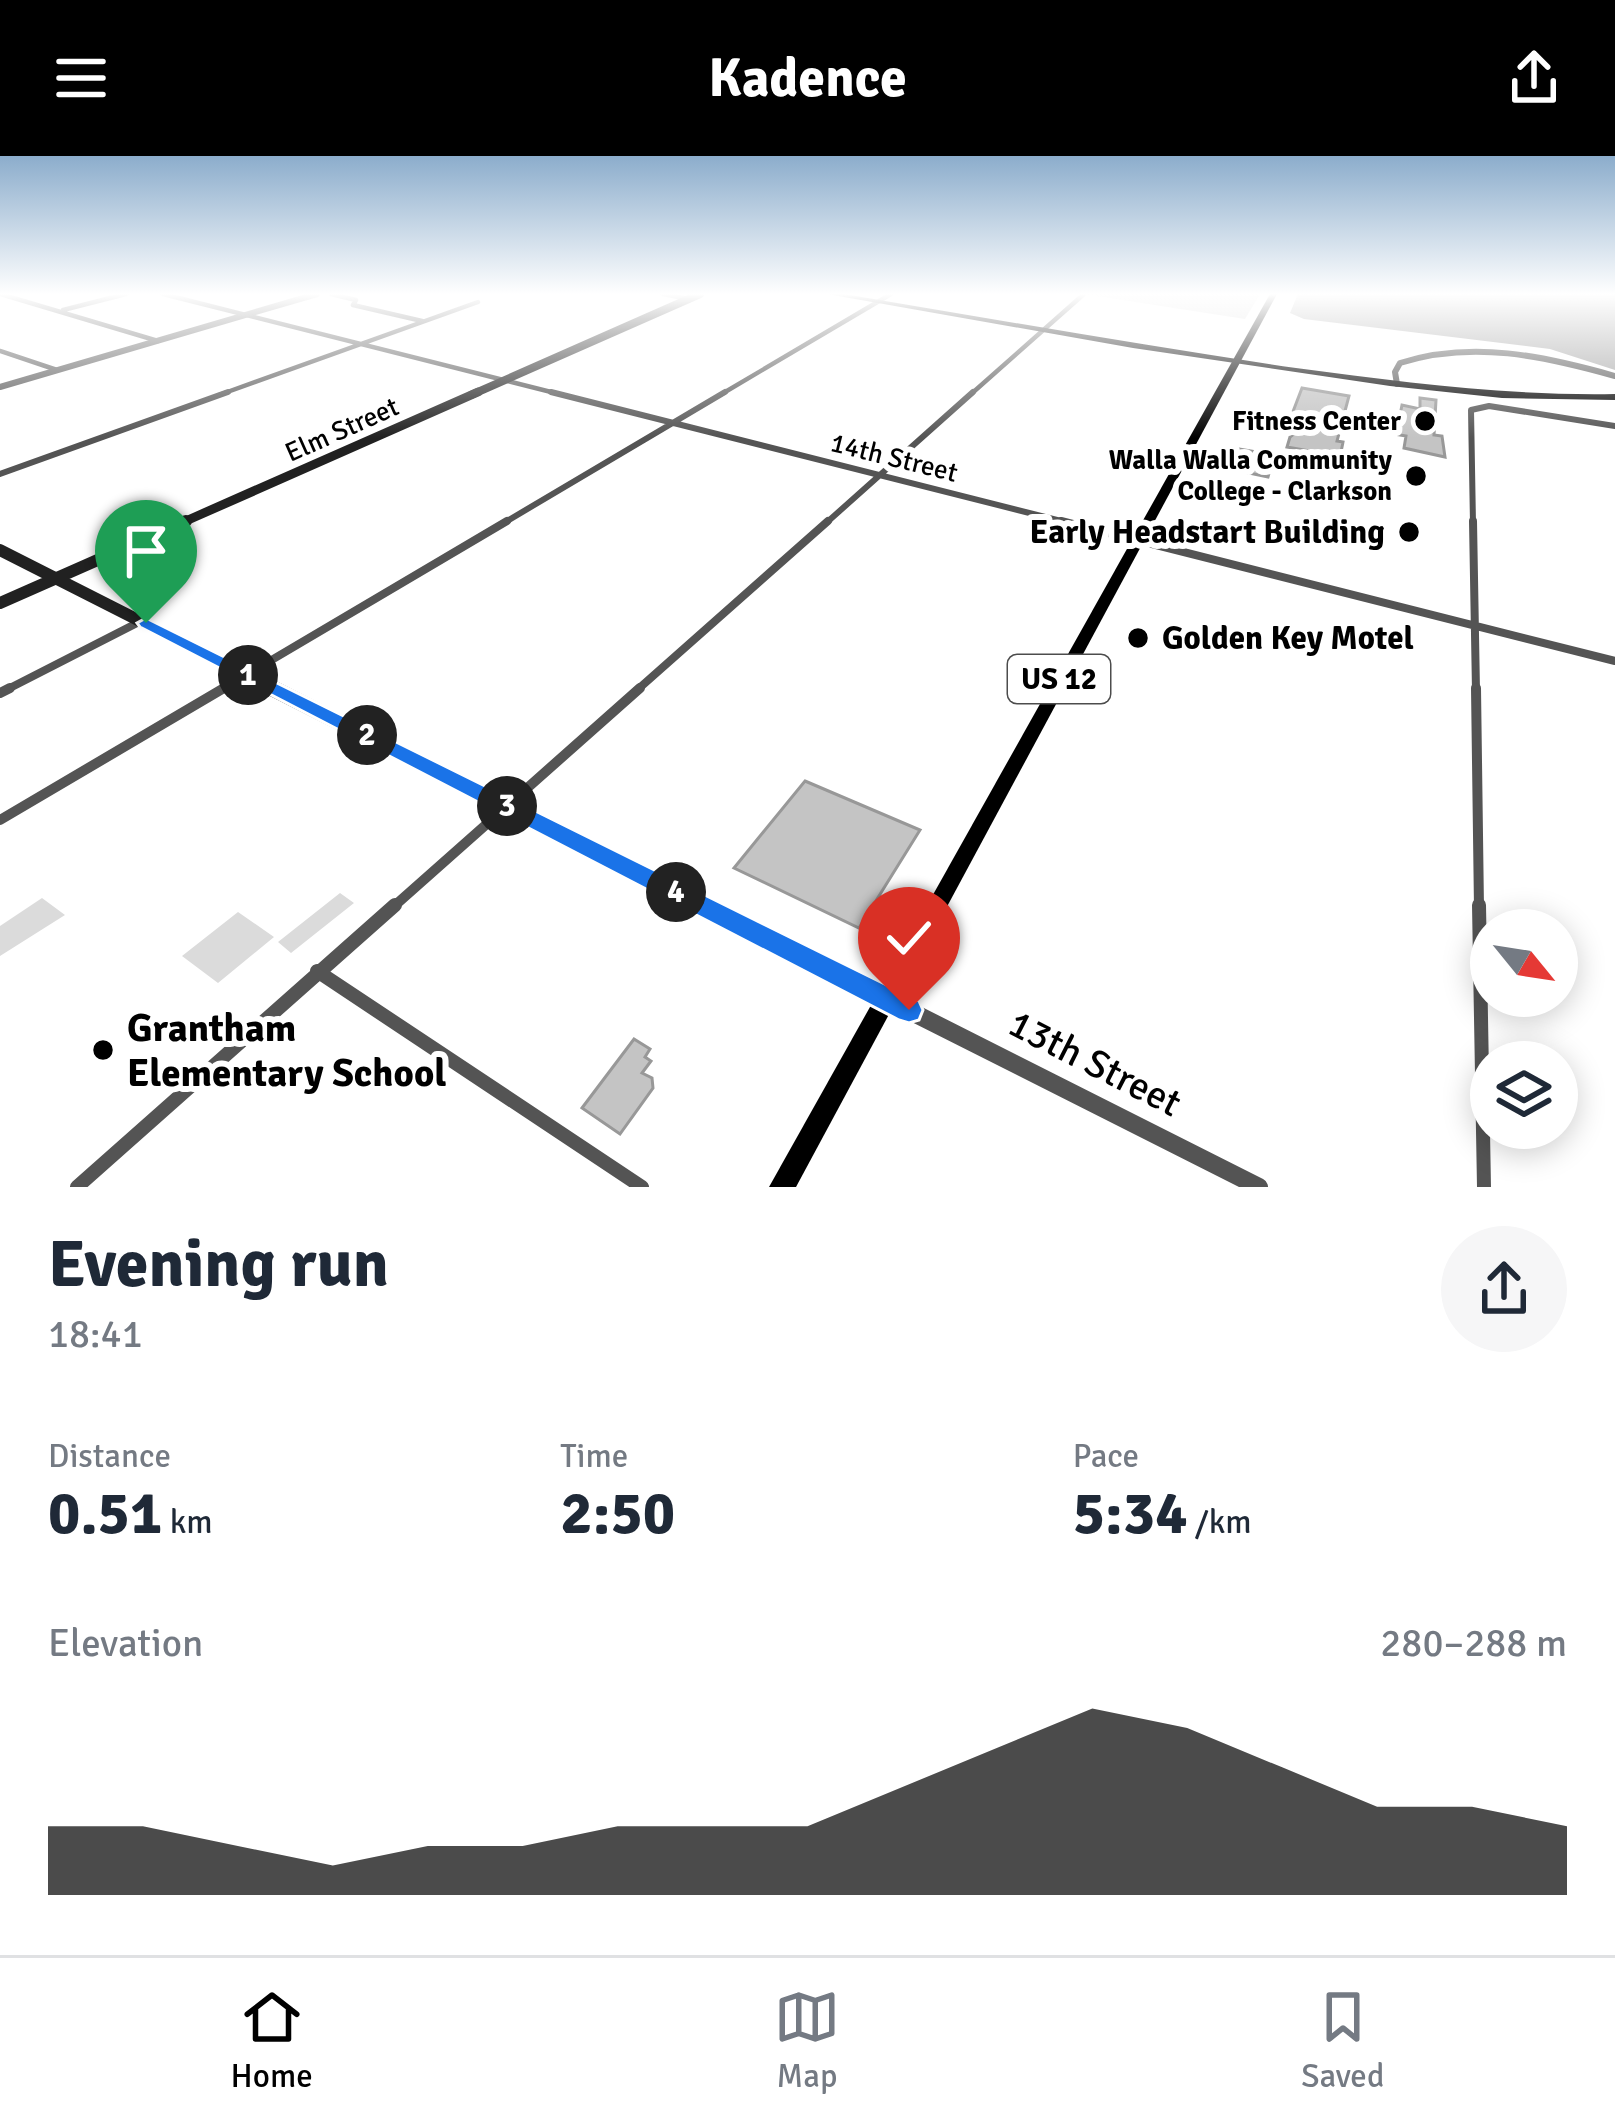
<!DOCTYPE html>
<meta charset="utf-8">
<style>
:root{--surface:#fff;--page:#f6f6f7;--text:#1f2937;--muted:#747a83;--line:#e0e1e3;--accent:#000}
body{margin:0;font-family:Signika,sans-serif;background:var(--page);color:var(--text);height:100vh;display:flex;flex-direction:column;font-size:45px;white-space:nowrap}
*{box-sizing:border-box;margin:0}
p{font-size:39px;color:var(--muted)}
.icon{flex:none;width:66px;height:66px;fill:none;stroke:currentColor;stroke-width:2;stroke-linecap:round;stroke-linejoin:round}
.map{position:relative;height:1031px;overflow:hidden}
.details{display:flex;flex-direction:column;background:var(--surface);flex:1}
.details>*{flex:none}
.needle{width:78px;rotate:120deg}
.buttons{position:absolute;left:1470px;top:753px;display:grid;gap:24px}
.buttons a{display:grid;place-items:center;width:108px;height:108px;border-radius:50%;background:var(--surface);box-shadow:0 6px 30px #0003;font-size:60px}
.pin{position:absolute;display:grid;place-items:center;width:102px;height:102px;color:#fff;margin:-123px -51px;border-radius:50% 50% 50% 0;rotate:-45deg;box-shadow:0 0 12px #0007}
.pin .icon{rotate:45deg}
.km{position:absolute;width:60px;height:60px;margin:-30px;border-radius:50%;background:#222;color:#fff;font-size:33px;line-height:60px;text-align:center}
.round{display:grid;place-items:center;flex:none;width:126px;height:126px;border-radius:63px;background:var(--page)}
.head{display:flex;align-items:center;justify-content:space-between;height:204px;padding:0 48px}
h1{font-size:66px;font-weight:700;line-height:90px}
.metrics{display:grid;grid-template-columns:repeat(3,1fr);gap:18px;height:204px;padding:12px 48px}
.metrics div{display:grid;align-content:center}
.metrics b{font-size:60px;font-weight:700}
.metrics small{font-size:33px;font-weight:400}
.metrics p{font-size:33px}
.chart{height:336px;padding:24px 48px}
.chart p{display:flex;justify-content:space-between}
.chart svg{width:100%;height:216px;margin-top:12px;fill:var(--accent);opacity:.7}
header{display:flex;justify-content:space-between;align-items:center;height:156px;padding:0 48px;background:var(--accent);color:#fff;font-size:54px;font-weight:700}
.dock{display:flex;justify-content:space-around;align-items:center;height:168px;border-top:3px solid var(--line);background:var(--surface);font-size:33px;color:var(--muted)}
.dock a{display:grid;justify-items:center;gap:6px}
.dock .on{color:var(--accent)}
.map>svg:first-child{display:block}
.green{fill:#dbdbdb}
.water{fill:#a2a2a2}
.building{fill:#c4c4c4;stroke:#989898;stroke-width:3}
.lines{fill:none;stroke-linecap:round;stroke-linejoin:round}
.minor-far4{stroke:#545454;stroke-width:4.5}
.minor-far3{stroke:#545454;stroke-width:6}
.minor-far2{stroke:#545454;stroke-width:8}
.minor-far1{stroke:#545454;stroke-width:10}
.minor{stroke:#545454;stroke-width:14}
.tertiary-far1{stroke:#545454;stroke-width:6}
.tertiary{stroke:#545454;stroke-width:18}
.secondary-far4{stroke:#212121;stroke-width:8}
.secondary-far3{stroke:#212121;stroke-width:9}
.secondary-far2{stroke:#212121;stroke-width:12}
.secondary-far1{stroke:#212121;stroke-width:16}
.secondary{stroke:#212121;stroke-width:21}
.primary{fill:#000;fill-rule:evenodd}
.trunk{fill:#000;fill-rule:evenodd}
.route{fill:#1a73e8;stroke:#fff;stroke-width:3}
.poi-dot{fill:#000;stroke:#fff;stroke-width:4.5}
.labels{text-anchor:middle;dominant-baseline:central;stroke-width:12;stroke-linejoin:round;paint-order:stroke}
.far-poi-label{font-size:27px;font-weight:bold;fill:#000;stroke:#fff;text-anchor:end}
.far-street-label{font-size:27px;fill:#000;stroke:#fff}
.shield{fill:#fff;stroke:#4c4c4c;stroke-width:3}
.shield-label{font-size:30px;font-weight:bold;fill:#000}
.poi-label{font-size:33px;font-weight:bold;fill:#000;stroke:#fff;text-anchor:end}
.near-poi-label{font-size:39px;font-weight:bold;fill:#000;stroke:#fff;text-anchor:start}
.near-street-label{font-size:39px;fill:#000;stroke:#fff}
</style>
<header><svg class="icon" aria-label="menu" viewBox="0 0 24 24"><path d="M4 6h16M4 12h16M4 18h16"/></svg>Kadence<svg class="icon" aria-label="share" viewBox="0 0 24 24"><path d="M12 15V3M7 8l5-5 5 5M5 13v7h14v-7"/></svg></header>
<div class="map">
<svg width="1615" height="1031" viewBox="0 0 1615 1031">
<rect width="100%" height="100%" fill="#fff"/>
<path class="green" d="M1084,138H1260L1245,163Z
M340,737L354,747L291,797L278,786Z
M42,742L65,759L0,800V770Z
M238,756L274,781L218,827L182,800Z"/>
<path class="water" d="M1298,138H1615V214L1550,193L1304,163L1290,157Z"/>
<path class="building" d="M1302,232L1349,240L1337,285L1343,286L1341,296L1332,299L1287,291L1290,281L1305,269L1289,266Z
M1420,242L1436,244L1434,279L1442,280L1445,301L1404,292L1406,280L1388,277L1391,257L1400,259L1402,249L1420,253Z
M1239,293L1268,298L1264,309L1271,310L1268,321L1225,312Z
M805,625L920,674L859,772L734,712Z
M634,883L650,893L645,901L651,905L642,917L652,922L653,932L620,978L582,952Z"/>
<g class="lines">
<path class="minor-far4" d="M0,138L158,185
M163,138L563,239
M331,138L356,144L353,149L422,165
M663,138L689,143
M63,154L126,138
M0,195L57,214
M219,239L478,146
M720,239L891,138
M970,239L1084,138"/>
<path class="minor-far3" d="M551,236L1073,368
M0,318L228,236
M502,368L725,236
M825,368L973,236
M1473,368L1471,254L1489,250L1615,270"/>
<path class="minor-far2" d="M1061,365L1615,505
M1473,365L1476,535
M4,535L141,465
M219,535L507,365
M636,535L828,365"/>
<path class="minor-far1" d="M1476,532L1479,752
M0,537L10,532
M0,664L224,532
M392,752L640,532"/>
<path class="minor" d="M1479,749L1484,1031
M317,815L642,1031
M77,1031L395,749"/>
<path class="tertiary-far1" d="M1397,228L1395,216L1400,207C1472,184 1544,200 1615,220
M0,231L317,138"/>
<path class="tertiary" d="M886,843L1259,1031"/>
<path class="secondary-far4" d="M471,239L700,138"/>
<path class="secondary-far3" d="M179,368L478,236"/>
<path class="secondary-far2" d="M0,394L278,535
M0,447L186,365"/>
<path class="secondary-far1" d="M272,532L706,752"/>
<path class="secondary" d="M700,749L886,843"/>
<path class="primary" d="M827,138H844C994,163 1145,190 1296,212C1402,226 1507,240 1615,238V244L1502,242L1390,230L1133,192Z"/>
<path class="trunk" d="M1270,138H1277L796,1031H769Z"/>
</g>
<linearGradient id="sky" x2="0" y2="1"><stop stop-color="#8cadcc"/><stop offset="0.49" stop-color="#fff"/><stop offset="1" stop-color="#fff" stop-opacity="0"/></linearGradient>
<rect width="1615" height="282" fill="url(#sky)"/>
<path class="route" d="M146,462L919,845L923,854L919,864L909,867L899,864L140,471L137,467Z"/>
<g class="poi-dot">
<circle cx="1425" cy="265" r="12"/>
<circle cx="1416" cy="320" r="12"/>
<circle cx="1409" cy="376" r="12"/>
<circle cx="1138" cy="482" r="12"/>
<circle cx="103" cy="894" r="12"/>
</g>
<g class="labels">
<g class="far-poi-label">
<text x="1401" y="265">Fitness Center</text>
<text x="1392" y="304">Walla Walla Community<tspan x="1392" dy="31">College - Clarkson</tspan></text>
</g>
<g class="far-street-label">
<text transform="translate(342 274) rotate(-24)">Elm Street</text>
<text transform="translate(894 302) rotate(14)">14th Street</text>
</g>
<rect class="shield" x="1008" y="499" width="102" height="48" rx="9"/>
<g class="shield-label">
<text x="1059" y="523">US 12</text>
</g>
<g class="poi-label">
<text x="1385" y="376">Early Headstart Building</text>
<text x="1162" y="482" text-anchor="start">Golden Key Motel</text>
</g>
<g class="near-poi-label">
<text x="127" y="872">Grantham<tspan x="127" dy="45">Elementary School</tspan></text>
</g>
<g class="near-street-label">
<text transform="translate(1095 907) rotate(27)">13th Street</text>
</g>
</g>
</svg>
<div class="buttons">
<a><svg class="needle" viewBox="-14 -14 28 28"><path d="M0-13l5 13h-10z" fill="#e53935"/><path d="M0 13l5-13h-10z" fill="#747a83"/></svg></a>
<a><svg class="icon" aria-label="layers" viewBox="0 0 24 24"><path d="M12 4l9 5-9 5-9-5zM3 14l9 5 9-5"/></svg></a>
</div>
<div class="pin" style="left:146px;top:467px;background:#1e9e55"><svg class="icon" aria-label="arrive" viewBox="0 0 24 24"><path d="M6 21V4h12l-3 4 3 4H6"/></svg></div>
<div class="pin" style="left:909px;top:854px;background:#d93025"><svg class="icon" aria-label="check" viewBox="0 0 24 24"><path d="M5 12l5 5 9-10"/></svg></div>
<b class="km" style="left:248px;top:519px">1</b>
<b class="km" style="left:367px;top:579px">2</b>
<b class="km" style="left:507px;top:650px">3</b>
<b class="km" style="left:676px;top:736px">4</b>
</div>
<section class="details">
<div class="head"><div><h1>Evening run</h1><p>18:41</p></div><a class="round"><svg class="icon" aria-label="share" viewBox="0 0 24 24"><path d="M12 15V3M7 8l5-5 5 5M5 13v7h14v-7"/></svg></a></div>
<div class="metrics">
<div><p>Distance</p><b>0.51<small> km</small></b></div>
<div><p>Time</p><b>2:50</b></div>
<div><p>Pace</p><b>5:34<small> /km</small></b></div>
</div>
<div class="chart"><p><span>Elevation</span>280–288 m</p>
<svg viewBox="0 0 160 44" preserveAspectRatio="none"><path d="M0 44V30L10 30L20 34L30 38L40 34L50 34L60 30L70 30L80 30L90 22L100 14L110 6L120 10L130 18L140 26L150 26L160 30V44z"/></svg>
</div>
</section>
<nav class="dock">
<a class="on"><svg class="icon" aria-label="home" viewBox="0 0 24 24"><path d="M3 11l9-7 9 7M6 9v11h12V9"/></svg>Home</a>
<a><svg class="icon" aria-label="map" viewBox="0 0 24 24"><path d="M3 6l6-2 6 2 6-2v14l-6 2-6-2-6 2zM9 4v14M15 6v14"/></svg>Map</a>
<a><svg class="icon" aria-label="saved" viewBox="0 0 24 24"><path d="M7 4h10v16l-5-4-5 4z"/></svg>Saved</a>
</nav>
